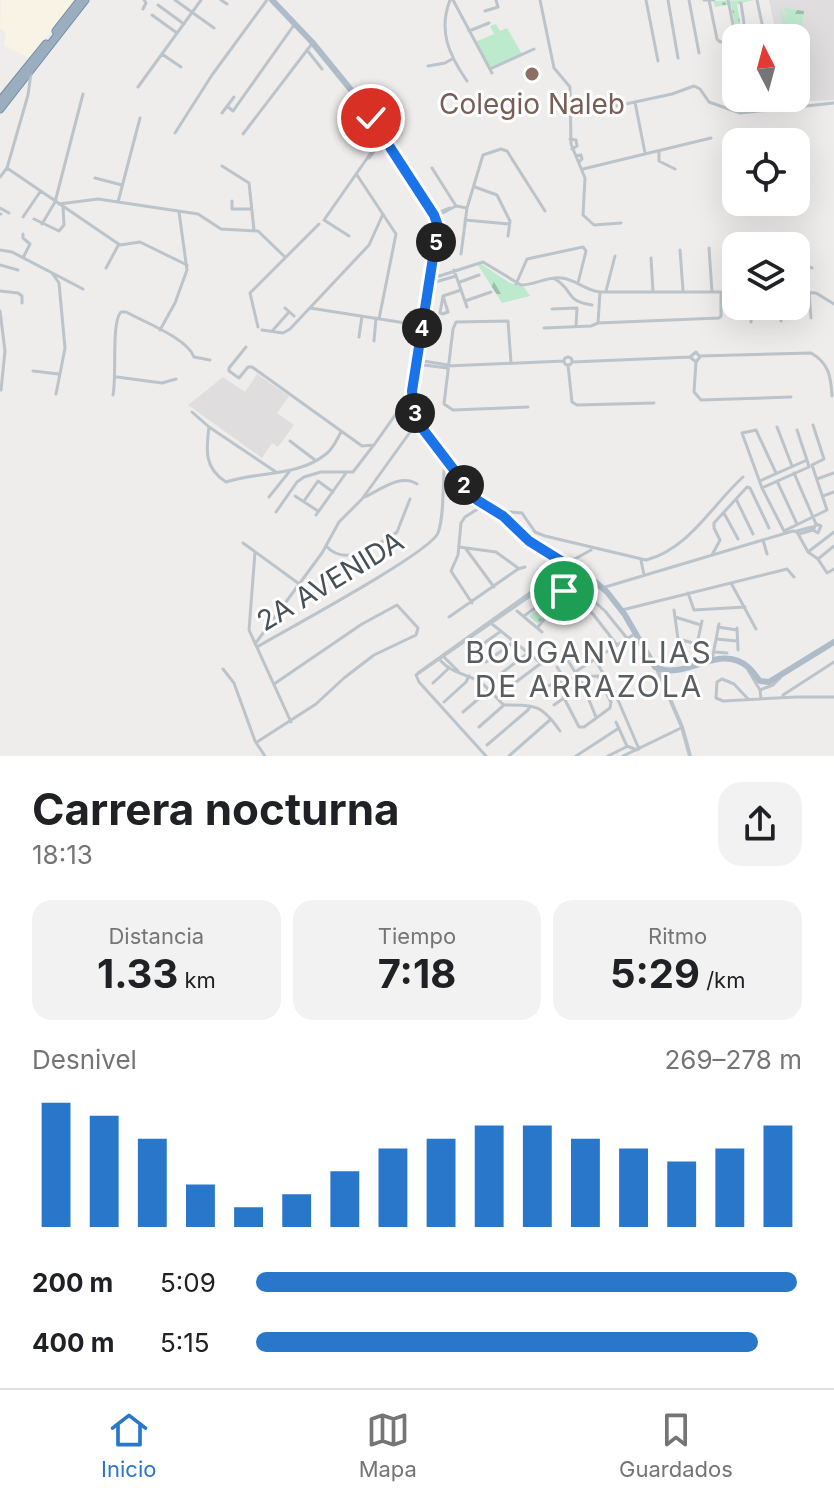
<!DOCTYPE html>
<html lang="es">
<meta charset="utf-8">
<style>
:root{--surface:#fff;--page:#f2f2f2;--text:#202124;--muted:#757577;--line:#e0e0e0;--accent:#2977cb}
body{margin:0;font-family:Inter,sans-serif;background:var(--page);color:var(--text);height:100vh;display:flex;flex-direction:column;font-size:30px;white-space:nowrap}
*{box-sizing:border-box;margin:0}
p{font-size:26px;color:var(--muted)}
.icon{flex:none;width:44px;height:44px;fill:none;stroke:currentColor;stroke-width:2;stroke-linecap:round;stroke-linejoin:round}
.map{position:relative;height:756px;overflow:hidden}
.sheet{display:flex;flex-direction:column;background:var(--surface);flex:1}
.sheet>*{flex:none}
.needle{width:52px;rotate:354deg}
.buttons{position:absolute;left:722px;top:24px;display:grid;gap:16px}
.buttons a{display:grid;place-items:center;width:88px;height:88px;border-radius:16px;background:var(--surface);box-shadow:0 8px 32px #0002;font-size:40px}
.pin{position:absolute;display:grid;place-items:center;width:68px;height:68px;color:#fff;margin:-34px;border:4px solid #fff;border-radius:50%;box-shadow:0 2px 8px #0007}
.km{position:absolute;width:40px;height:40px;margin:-20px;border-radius:50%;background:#222;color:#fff;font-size:22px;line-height:40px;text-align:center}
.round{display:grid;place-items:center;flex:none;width:84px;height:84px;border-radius:24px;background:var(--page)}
.headline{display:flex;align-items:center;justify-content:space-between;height:136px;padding:0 32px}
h1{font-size:44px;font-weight:700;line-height:60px}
.figures{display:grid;grid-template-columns:repeat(3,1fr);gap:12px;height:136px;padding:8px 32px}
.figures div{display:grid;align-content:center;border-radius:20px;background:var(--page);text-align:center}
.figures b{font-size:40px;font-weight:700}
.figures small{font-size:22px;font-weight:400}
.figures p{font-size:22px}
.chart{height:224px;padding:16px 32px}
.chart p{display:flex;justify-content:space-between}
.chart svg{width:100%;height:144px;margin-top:8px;stroke:var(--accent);stroke-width:6}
ul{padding:0 32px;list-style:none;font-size:26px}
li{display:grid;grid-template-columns:128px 96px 1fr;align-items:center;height:60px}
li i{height:20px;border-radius:10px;background:var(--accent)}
.menu{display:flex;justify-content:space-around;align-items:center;height:112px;border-top:2px solid var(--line);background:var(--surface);font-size:22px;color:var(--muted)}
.menu a{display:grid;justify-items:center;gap:4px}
.menu .current{color:var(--accent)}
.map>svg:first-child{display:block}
.commercial{fill:#f9f3e5}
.education{fill:#dfdddd}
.grass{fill:url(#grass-dots)}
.forest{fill:url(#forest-firs)}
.park{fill:#bde9cc}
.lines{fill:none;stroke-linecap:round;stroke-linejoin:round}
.trunk-casing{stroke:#738ca2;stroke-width:9}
.minor{stroke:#bbc4ca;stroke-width:3}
.tertiary{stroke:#bbc4ca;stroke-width:4}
.primary{stroke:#aebcc9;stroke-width:6}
.trunk{stroke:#9baec0;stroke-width:7}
.route-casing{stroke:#fff;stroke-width:16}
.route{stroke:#1a73e8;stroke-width:10}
.education-dot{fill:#8d6e63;stroke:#fff;stroke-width:3}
.labels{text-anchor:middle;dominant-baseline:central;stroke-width:6;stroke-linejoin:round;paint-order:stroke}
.education-label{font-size:28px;fill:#785e54;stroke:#fff}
.street-label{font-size:28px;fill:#465057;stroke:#fff}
.neighbourhood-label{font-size:30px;letter-spacing:2px;fill:#595d60;stroke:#fff}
</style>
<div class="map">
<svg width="834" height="756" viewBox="0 0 834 756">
<defs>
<pattern id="grass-dots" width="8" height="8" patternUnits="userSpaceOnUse" patternTransform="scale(2)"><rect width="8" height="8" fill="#bde9cc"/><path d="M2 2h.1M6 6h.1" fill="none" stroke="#9bbfa8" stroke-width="1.8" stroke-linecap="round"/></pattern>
<pattern id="forest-firs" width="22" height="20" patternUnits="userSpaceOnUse" patternTransform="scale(2)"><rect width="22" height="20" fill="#bde9cc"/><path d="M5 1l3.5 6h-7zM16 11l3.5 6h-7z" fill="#9bbfa8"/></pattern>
</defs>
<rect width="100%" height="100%" fill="#efecec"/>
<path class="commercial" d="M1,0H75L30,58L4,46L6,33L0,28Z"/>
<path class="education" d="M769,0H834V100L789,102V98H796V38H777Z
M257,374L289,396L277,413L294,425L278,447L272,443L262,458L188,405L223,377L245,392Z"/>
<path class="grass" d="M754,0L737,4L742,34L737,35L731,4L715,7L714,1Z
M555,597L558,601L538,624L529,616Z"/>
<path class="forest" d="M779,5L786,23L784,14L789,20L784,8L804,11L796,65V38H785Z
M481,264L510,283L524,287L530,296L502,303L478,265Z"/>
<path class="park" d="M496,24L500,31L507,28L522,54L490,69L475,42L494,34L490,26Z"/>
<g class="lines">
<g class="trunk-casing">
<path id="trunk" d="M56,31L78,3
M0,101L46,44
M0,109L85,0"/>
</g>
<path class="minor" d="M175,0L214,28
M221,0L227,4
M450,0C438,31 449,55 467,81
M453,0L492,73
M540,0L554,68L570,87L571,144L585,178L583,215L594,225L621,223
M646,0L658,61
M668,0L678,58
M689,0L699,53
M704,0H714
M709,0L717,39L720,42L736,39L728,0
M757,0L765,38
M741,3L746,37
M158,5L184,24
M143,9L146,3L144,0
M485,11L498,7L496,0
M152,15L177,33
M469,31L489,23
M740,38L763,34
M307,50L322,69
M162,54L181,67
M428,66L445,63L452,59
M490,69L534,49
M138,87L201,0
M635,102L645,153
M227,106L233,111L294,25
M222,113L234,97
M570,116L672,94L694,86L700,89L709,102L740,113L834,103
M175,133L212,75L267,0
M243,134L311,45
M570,139L576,140L577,146L572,149
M659,151V161L675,169
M576,156L581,155L582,159L579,162
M369,158L383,139
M222,166L249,183L254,230
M7,168L120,245L140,242L187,265
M432,168L456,206L467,208
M583,169L711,138
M357,175L396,234L379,319
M0,177L7,168L28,95L31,73
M95,178L122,185
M475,187L497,195L510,221L508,236
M232,201V209H252
M118,202L140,118
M59,204L98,199L198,214L221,229L258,231L285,257
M0,208L9,213
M0,214H1
M435,214L450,208
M23,217L40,192
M435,217L456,206
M34,219L59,231L64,225L63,207
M465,220L509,224
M42,224L55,202L83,94
M23,234V238L30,244L23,258
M349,236L324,220L382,137
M709,248L712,292
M0,250L12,252L83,289
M680,250L683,290
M461,254L467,208L483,155L501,149L507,151L545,211
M651,258L653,292
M796,263L812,268
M0,265L18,270
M106,268L119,244
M454,270L467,307
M52,273L59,283L65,348L56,394
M430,279L483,262L521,285C535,285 548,276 562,278C577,280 584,290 600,292H736
M555,279C574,290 564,301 592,305
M460,282L479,275
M432,283L456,276
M516,284L527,259L583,247L586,251L578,283
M0,291L18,293L22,296V303
M606,291L615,256
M796,292L816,293L834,304
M809,292L811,318
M443,296L448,312L442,314L440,313Z
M443,296L461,290
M465,301L491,292
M751,306V322
M781,306V321
M285,308L294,316
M310,308L418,325
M552,309L577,308L576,326
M0,311L5,351L1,390
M598,323L600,292
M258,327L250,293L319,224
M544,328L591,326L598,323L719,318L721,316V292
M160,330L175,303L187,270L179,212
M262,330L283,333L290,329L369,245L383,214
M273,330L289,312
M359,337L362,316
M374,341L376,318
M246,347L229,368V371L239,378L248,367H252L362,446L374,445L410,394
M700,356L811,353C829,363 831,377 832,396
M564 361a4 4 0 1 1 8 0a4 4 0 1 1-8 0Z
M417,360L448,365
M572,362L690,357L696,352L700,357L696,362L690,357
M696,362L694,392L701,400L791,397
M511,363L508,321L456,322L453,329L444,404L453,410L528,407
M416,364L447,368
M568,365L572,402L577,405L654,403
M447,366L564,361
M33,371L59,374
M117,377L162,383L176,379
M113,395C117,376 111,322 121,312H126C144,322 187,338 194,357L210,360
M192,412L209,427L276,472
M209,427C206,450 204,468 226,482C259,471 298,477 326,454C333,449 337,439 341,432
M777,427L792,466
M797,430L807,460
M290,441L315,460
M812,465L824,459L813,425
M776,473L756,430L742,433L762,488L784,531L827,510L812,465
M794,473L816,524
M817,479L834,473
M762,480L807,460L809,467L762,488
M777,481L797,524
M295,496L318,511
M823,496L834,492
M269,497L289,472
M365,497C380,490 401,473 417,484
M736,499L753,534
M304,501L318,481L333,492
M501,511L522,513L535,532L545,536L646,560C689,549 712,505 743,477
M276,512L297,482L304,477L321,472H353L373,446
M724,513L738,539
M316,515L346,473
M797,531L812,527
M799,534L813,530L818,533L821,526L816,524L813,530
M763,540L767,554
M243,543L298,583
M326,546C345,567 372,547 392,536L397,532L410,499
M459,547L496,552L518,568
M466,549L494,587
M255,552L249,630L291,722
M808,552L818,559L827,573L834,569
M712,555L720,540L714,528V523L747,487L750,488L769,528
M818,559L834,546
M641,560L644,575
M570,567L573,560L591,550
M549,581L593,614L617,645
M731,583L756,629
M602,588L793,531L797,532L808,552L834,532
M688,593L694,610L745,607
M588,596L605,611L626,637
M472,603L451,571L458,555L461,523L465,517L484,505
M622,610L787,569L794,577
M674,610L678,639L697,644L708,659
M517,611L542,632
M524,616L553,595H558L559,600L538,627
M449,617L518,569L525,567
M675,617L701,625
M492,624L542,664
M718,627L737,630
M737,628L738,650
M716,639L737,641
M255,644L322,553L339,522L362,499L418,421
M697,644L702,621
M257,647C284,631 430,553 438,533C445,514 442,482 445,460
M473,651L501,631
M715,652L727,653
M444,657L458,671
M567,659L575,672L636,633
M595,660L615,693L639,749
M712,660L719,624
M441,661C451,673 467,674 480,682C489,688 496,698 504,705C535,705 541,704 560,731
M486,662L515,641
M557,667L565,680
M223,669L234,683L255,741L265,756
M748,670L760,690L761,699
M418,673L545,582
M416,675L546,585L566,564
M416,675L419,682L486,756
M499,675L528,653
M580,678L596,717
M433,683L448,669
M512,685L548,658
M760,690L773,685L780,678
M533,695C554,680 572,677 598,676L611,702L610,708L584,727H579L564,698L560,680
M783,695L834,662
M748,699L734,684L722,679L717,682L716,698L723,701L796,697H834
M444,702L466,682L469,676
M554,705L564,698
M463,712L489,690
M616,722L627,746L637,750
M479,727L504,705
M257,742L316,704L344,678L374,655L416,635L418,628L397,605L362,624L274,684
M487,745L528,710L530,706
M509,756L551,719
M576,756L619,728
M608,756L626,747
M623,756L681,728"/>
<path class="tertiary" d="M657,669L682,727L690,756"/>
<path class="primary" d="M272,0L312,42L356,96L436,219L438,230L412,391L413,405L418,421L474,497L503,516L529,541L593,580L607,592L625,615L655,667C685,682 718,642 748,667C753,671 756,677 760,681L769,682L834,642"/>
<use href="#trunk" class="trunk"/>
</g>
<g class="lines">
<g class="route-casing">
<path id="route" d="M371,118L434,215L438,226L412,391L414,409L422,428L477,500L503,516L529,541L566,564L549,581L564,591"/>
</g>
<use href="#route" class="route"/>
</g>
<circle class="education-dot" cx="532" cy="74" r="8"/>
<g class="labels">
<g class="education-label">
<text x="532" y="104">Colegio Naleb</text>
</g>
<g class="street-label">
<text transform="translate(330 581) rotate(-31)">2A AVENIDA</text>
</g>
<g class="neighbourhood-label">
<text x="589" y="652">BOUGANVILIAS<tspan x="589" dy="34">DE ARRAZOLA</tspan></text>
</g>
</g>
</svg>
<div class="buttons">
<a><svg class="needle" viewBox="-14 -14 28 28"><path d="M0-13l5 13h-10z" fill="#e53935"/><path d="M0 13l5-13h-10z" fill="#757577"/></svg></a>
<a><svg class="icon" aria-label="locate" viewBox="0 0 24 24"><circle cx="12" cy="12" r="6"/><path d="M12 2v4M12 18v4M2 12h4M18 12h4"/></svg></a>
<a><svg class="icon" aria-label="layers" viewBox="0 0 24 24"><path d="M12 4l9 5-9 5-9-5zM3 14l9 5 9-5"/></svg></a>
</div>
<div class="pin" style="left:564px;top:591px;background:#1e9e55"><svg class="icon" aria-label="arrive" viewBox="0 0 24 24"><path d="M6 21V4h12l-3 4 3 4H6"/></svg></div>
<div class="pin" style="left:371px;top:118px;background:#d93025"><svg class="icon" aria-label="check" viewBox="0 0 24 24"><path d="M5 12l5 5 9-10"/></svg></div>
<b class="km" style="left:464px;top:485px">2</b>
<b class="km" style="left:415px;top:413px">3</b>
<b class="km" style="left:422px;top:328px">4</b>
<b class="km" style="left:436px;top:242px">5</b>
</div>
<section class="sheet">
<div class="headline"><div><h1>Carrera nocturna</h1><p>18:13</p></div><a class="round"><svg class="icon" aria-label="share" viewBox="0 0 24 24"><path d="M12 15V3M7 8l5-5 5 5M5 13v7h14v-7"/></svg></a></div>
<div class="figures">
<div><p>Distancia</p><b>1.33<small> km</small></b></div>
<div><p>Tiempo</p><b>7:18</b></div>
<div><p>Ritmo</p><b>5:29<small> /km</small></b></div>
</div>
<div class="chart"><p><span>Desnivel</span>269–278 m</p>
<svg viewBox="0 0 160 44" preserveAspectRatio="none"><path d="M5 44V6M15 44V10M25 44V17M35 44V31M45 44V38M55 44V34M65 44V27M75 44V20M85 44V17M95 44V13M105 44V13M115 44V17M125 44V20M135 44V24M145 44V20M155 44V13"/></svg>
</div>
<ul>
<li><b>200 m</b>5:09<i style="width:99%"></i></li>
<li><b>400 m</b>5:15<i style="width:92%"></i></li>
</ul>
</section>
<nav class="menu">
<a class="current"><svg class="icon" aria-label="home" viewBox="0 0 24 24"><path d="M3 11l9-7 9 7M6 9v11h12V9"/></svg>Inicio</a>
<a><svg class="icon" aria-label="map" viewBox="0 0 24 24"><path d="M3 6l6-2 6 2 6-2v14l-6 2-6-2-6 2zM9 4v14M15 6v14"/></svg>Mapa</a>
<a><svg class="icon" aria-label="saved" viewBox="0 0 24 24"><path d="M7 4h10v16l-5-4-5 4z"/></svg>Guardados</a>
</nav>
